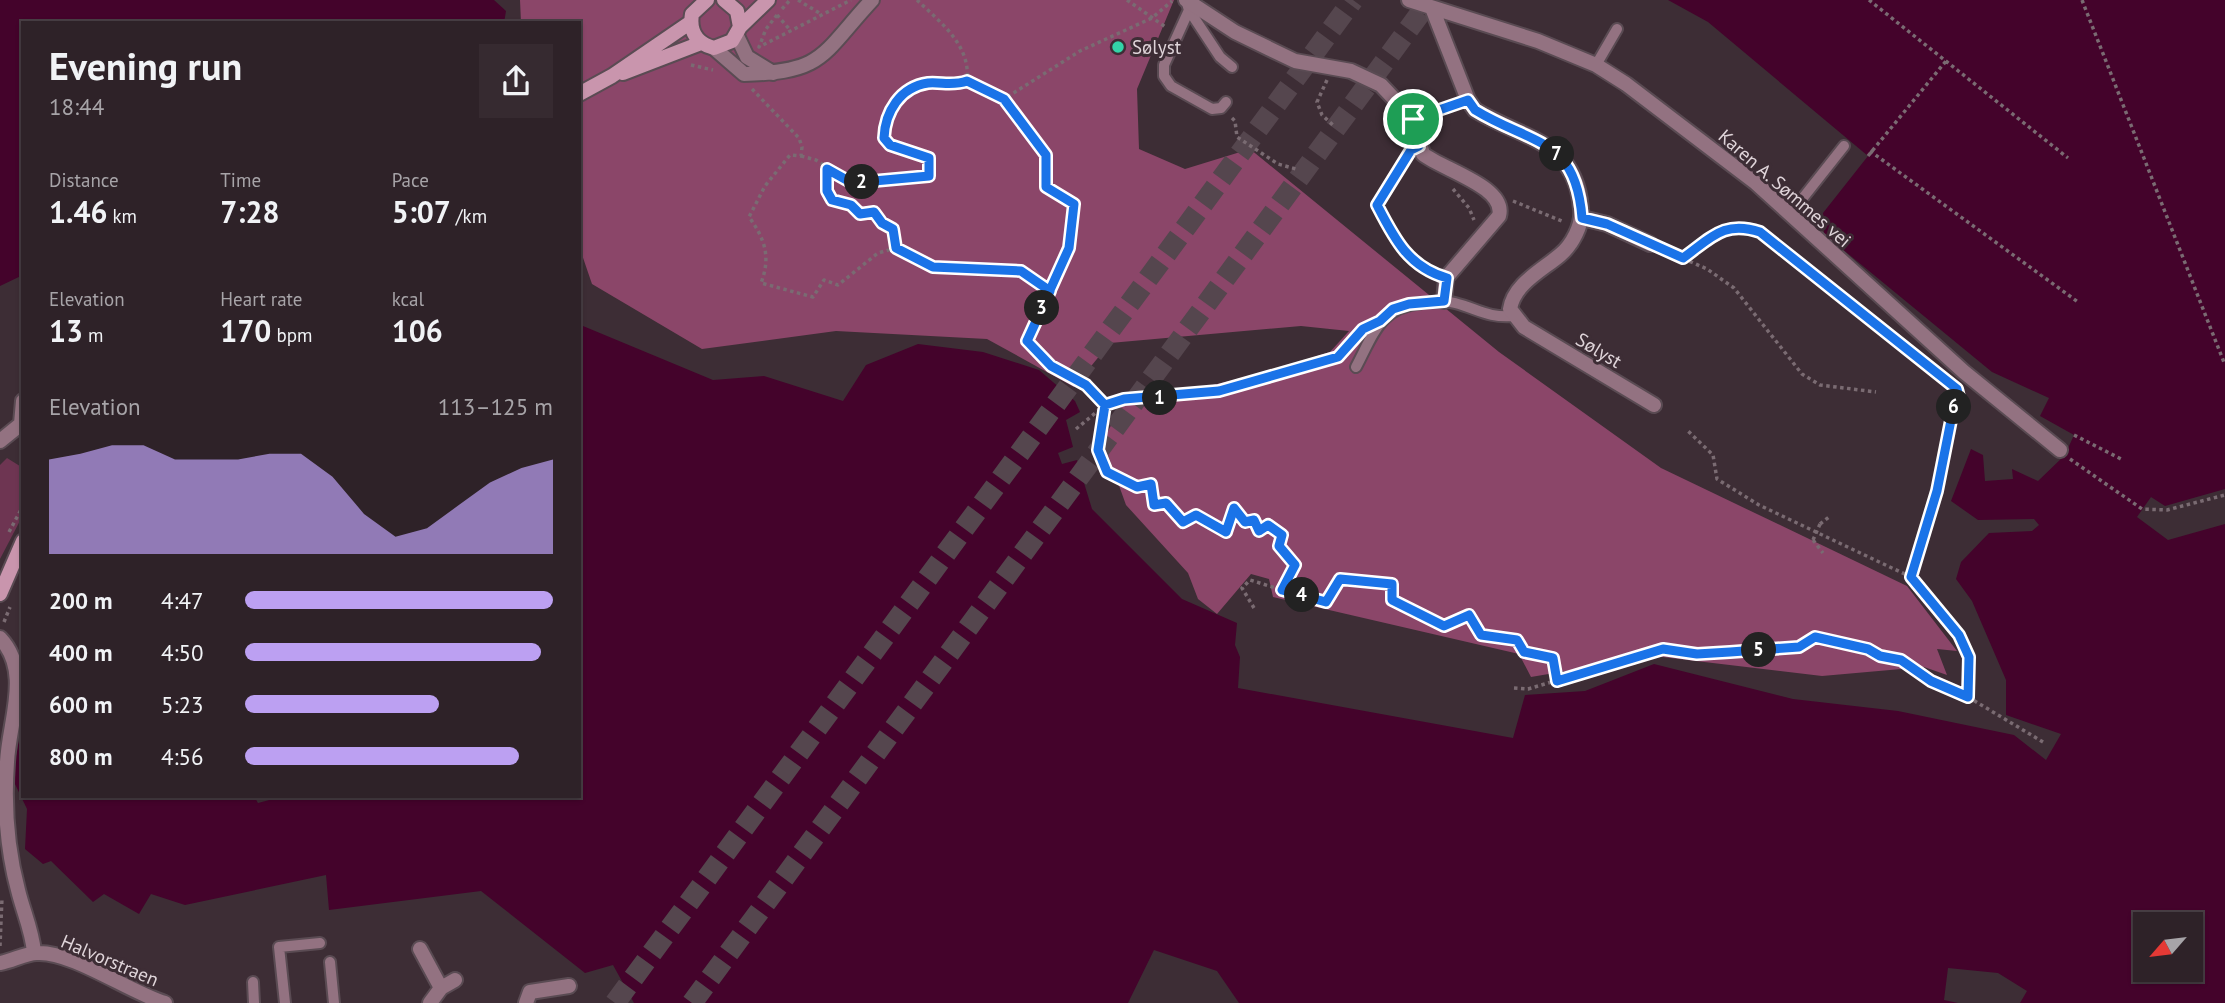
<!DOCTYPE html>
<meta charset="utf-8">
<style>
:root{--surface:#2e2228;--page:#362a30;--text:#f1f3f6;--muted:#a7a4a8;--line:#493f45;--accent:#bca0f2}
body{margin:0;font-family:"PT Sans",sans-serif;background:var(--page);color:var(--text);height:100vh;display:flex;flex-direction:column;font-size:26px;white-space:nowrap}
*{box-sizing:border-box;margin:0}
p{font-size:23px;color:var(--muted)}
.icon{flex:none;width:38px;height:38px;fill:none;stroke:currentColor;stroke-width:2;stroke-linecap:round;stroke-linejoin:round}
.map{position:relative;flex:1;overflow:hidden}
.details{position:absolute;left:21px;top:21px;width:560px;height:777px;display:flex;flex-direction:column;background:var(--surface);border-radius:0px;box-shadow:0 2px 5px #0004,0 0 0 2px var(--line)}
.details>*{flex:none}
.needle{width:46px;rotate:242deg}
.buttons{position:absolute;left:2133px;top:912px;display:grid;gap:14px}
.buttons a{display:grid;place-items:center;width:70px;height:70px;border-radius:0px;background:var(--surface);box-shadow:0 2px 5px #0004,0 0 0 2px var(--line);font-size:35px}
.pin{position:absolute;display:grid;place-items:center;width:60px;height:60px;color:#fff;margin:-30px;border:4px solid #fff;border-radius:50%;box-shadow:0 2px 7px #0007}
.km{position:absolute;width:35px;height:35px;margin:-18px;border-radius:50%;background:#222;color:#fff;font-size:19px;line-height:35px;text-align:center}
.round{display:grid;place-items:center;flex:none;width:74px;height:74px;border-radius:0px;background:var(--page)}
.head{display:flex;align-items:center;justify-content:space-between;height:119px;padding:0 28px}
h1{font-size:38px;font-weight:700;line-height:52px}
.stats{display:grid;grid-template-columns:repeat(3,1fr);gap:10px;height:119px;padding:7px 28px}
.stats div{display:grid;align-content:center}
.stats b{font-size:30px;font-weight:700}
.stats small{font-size:19px;font-weight:400}
.stats p{font-size:19px}
.chart{height:196px;padding:14px 28px}
.chart p{display:flex;justify-content:space-between}
.chart svg{width:100%;height:126px;margin-top:7px;fill:var(--accent);opacity:.7}
ul{padding:0 28px;list-style:none;font-size:23px}
li{display:grid;grid-template-columns:112px 84px 1fr;align-items:center;height:52px}
li i{height:18px;border-radius:9px;background:var(--accent)}
.map>svg:first-child{display:block}
.green{fill:#6e3552}
.forest{fill:#8b4669}
.water{fill:#44032b;fill-rule:evenodd}
.lines{fill:none;stroke-linecap:round;stroke-linejoin:round}
.highway-tunnel{stroke:#55464e;stroke-width:21;stroke-dasharray:21 10;stroke-linecap:butt}
.lane-casing{stroke:#5a4b53;stroke-width:14}
.street-casing{stroke:#5a4b53;stroke-width:18}
.secondary-casing{stroke:#5a4b53;stroke-width:18}
.path{stroke:#7a6b72;stroke-width:3.5;stroke-dasharray:3.5 3.5;stroke-linecap:butt}
.lane{stroke:#937281;stroke-width:10}
.street{stroke:#937281;stroke-width:14}
.secondary{stroke:#c995ad;stroke-width:14}
.path-bridge{stroke:#7a6b72;stroke-width:3.5;stroke-dasharray:3.5 3.5;stroke-linecap:butt}
.route-casing{stroke:#fff;stroke-width:14}
.route{stroke:#1a73e8;stroke-width:9}
.poi-dot{fill:#33d4a8;stroke:#3d2d35;stroke-width:2.5}
.labels{text-anchor:middle;dominant-baseline:central;stroke-width:6;stroke-linejoin:round;paint-order:stroke}
.poi-label{font-size:19px;fill:#dfd4d9;stroke:#3d2d35;text-anchor:start}
.street-label{font-size:19px;fill:#dfd4d9;stroke:#3d2d35}
</style>
<div class="map">
<svg width="2225" height="1003" viewBox="0 0 2225 1003">
<rect width="100%" height="100%" fill="#3d2d35"/>
<path class="green" d="M7,458L23,468V515L0,559V465Z"/>
<path class="forest" d="M520,0H1174L1137,89L1139,149L1185,169L1250,149L1499,352L1661,468L1907,586L1957,651L1937,649L1947,675L1924,667L1822,676L1654,656L1531,677L1519,654L1273,597L1269,579L1251,574L1217,614L1198,599L1188,573L1126,505L1103,441L1128,392L1187,391L1264,373L1330,352L1349,331L1301,326L1110,343L1074,387L987,339L836,331L702,349L592,284L579,246V23H521Z"/>
<path class="water" d="M0,0H494L506,11L504,23H23V275L0,286Z
M1668,0H2225V489L2165,506L2151,497L2137,517L2168,540L2225,524V1003H2020L2027,991L1998,973L1948,968L1944,1000L1958,1003H1239L1217,971L1154,950L1128,1003H634L613,965L585,973L481,891L329,910L326,875L185,905L151,894L139,914L104,894L93,902L51,861L43,864L25,849L27,809L15,784V761L21,730L23,796H254L258,803L284,796H579V317L583,326L713,380L764,376L843,401L866,365L918,344L983,352L1039,370L1075,401L1080,412L1066,420L1073,447L1058,453L1062,464L1077,460L1092,509L1182,599L1237,623L1235,645L1240,657L1238,688L1513,738L1525,695L1585,691L1654,664L1793,699L1898,711L2014,735L2046,760L2061,734L2006,715V680L1972,601L1956,579L1961,562L1989,533L2032,531L2039,525L2034,519L1978,520L1951,501L1971,449L1983,455L1985,481L2013,479L2012,469L2038,481L2065,455L2074,435L2040,416L2049,398L1992,372L1824,234L1823,213L1868,156L1708,22ZM2146,924H2191V970H2146Z"/>
<g class="lines">
<path class="highway-tunnel" d="M615,1003L1353,0
M692,1003L1430,0"/>
<g class="lane-casing">
<path id="lane" d="M1186,0L1189,10L1164,65V76L1171,86L1212,109L1221,108L1226,102
M1189,10L1220,57L1232,67
M1596,65L1617,29
M1791,213L1844,146
M1356,367C1374,333 1380,307 1422,303C1434,302 1444,300 1455,303C1478,309 1488,318 1513,316
M330,962L334,1003
M253,982L254,1003
M285,1003L279,947L320,943"/>
</g>
<g class="street-casing">
<path id="street" d="M1186,0L1235,32L1295,61L1351,71L1381,85L1413,119L1423,154C1443,170 1507,187 1499,216L1446,278L1444,301
M1409,0L1538,41L1596,65L1626,84L1756,183L1964,372L2060,450
M1432,8L1468,100L1475,110C1522,139 1576,140 1581,209C1583,225 1572,245 1560,255C1541,271 1514,284 1510,309L1524,327L1654,405
M737,36L747,57L773,73
M714,48L744,74C825,72 821,55 872,0
M1582,218L1607,224L1650,244
M0,441L21,424L23,401
M0,638C32,672 9,720 7,762C4,804 7,849 18,890C23,911 32,930 34,952
M420,949L441,988
M0,963C12,961 26,953 37,953C72,951 129,992 165,1003
M430,1003L441,988L455,980
M526,1003L530,992L569,986"/>
</g>
<g class="secondary-casing">
<path id="secondary" d="M707,0L692,14C689,32 697,44 714,48L732,41L740,27L737,11L724,0
M740,27L768,0
M623,73L701,43
M579,94L612,76L691,22
M0,594L23,541"/>
</g>
<path class="path" d="M798,0L821,14
M917,0C941,23 971,45 967,81L1004,99
M1127,0L1167,28
M1869,0L2068,158
M2082,0L2225,365
M782,9L790,0
M777,15L766,29L759,47L851,0
M777,15L791,31
M691,65L713,70
M1327,80L1317,102L1322,115L1335,127
M752,89L799,138L802,147L801,156L790,155L765,186L749,217C765,239 771,257 761,283L813,297L824,280L838,285L878,253L896,248L933,267L1021,271L1050,291L1027,341L1051,366L1086,385L1105,405L1098,450L1107,472L1137,487L1151,484L1154,505L1166,504L1183,522L1196,515L1226,532L1234,508L1245,522L1254,520L1260,531L1268,525L1282,535L1279,546L1295,565L1282,590L1326,602L1340,579L1392,584V600L1444,626L1469,615L1481,635L1517,640L1524,652L1553,658L1557,681
M1428,113L1454,104
M1232,118L1235,121L1237,137L1278,164L1296,169
M1870,151L2078,302
M801,156L816,160L852,183L929,176V158L890,145L884,138C885,112 900,87 928,83C942,82 953,86 967,81
M1868,156L1946,61
M1407,157L1377,205C1391,231 1404,263 1434,274
M827,169V191L832,200L851,205L860,214L875,212L882,223L893,229L896,248
M1453,189L1469,208L1474,220
M1513,201L1564,222
M1664,250L1707,269L1734,288L1802,374L1820,385L1876,392
M1683,259C1712,238 1724,220 1761,232L1955,388
M1050,291L1069,248L1074,204L1046,187L1047,155L1004,99L1080,51L1152,18L1172,1
M1076,429L1105,405L1123,399L1219,391L1338,357L1353,340
M2074,435L2123,460
M2070,459L2142,509L2167,510L2225,495
M1820,524L1829,517
M9,532L23,506
M1813,540L1823,553
M1911,577C1920,549 1929,521 1936,493C1944,462 1943,424 1959,397L1957,387
M1254,608L1242,588L1250,580L1282,590
M4,622L10,607
M1514,688L1528,689L1663,649L1697,655L1730,652L1799,647L1815,637L1868,649L1880,656L1901,660L1932,681L1968,697L1969,657L1959,635L1911,577L1759,505L1717,479L1713,455L1688,431
M1968,697L2043,742
M0,946L2,898"/>
<use href="#lane" class="lane"/>
<use href="#street" class="street"/>
<use href="#secondary" class="secondary"/>
<path class="path-bridge" d="M1813,540L1820,524"/>
</g>
<g class="lines">
<g class="route-casing">
<path id="route" d="M1413,119L1419,146L1411,150L1377,205C1394,238 1408,267 1447,278L1444,301L1409,304L1393,309L1380,321L1363,329L1338,357L1219,391L1124,399L1105,405L1086,385L1051,366L1027,341L1050,291L1021,271L933,267L896,248L893,229L882,223L874,212L860,214L851,205L832,200L827,191V169L852,183L929,176V158L890,145L884,138C885,112 900,87 928,83C942,82 953,86 967,81L1004,99L1046,155V187L1074,204L1069,248L1027,341L1051,366L1086,385L1105,405L1098,450L1107,472L1137,487L1151,484L1154,505L1166,503L1183,522L1196,515L1226,532L1234,508L1245,522L1254,520L1259,531L1268,525L1282,535L1279,546L1295,565L1282,590L1326,602L1340,579L1392,584V600L1444,626L1469,615L1481,635L1517,640L1524,652L1553,658L1557,681L1663,649L1697,654L1730,652L1799,647L1815,637L1868,649L1880,656L1901,660L1931,681L1968,697L1969,657L1959,635L1911,577L1937,491L1954,405L1959,397L1957,389L1760,232C1724,220 1711,238 1683,258L1607,224L1582,218C1576,137 1532,145 1475,110L1468,100L1413,119"/>
</g>
<use href="#route" class="route"/>
</g>
<circle class="poi-dot" cx="1118" cy="47" r="7"/>
<g class="labels">
<g class="poi-label">
<text x="1132" y="47">Sølyst</text>
</g>
<g class="street-label">
<text transform="translate(1785 188) rotate(41)">Karen A. Sømmes vei</text>
<text transform="translate(1599 350) rotate(31)">Sølyst</text>
<text transform="translate(110 960) rotate(23)">Halvorstraen</text>
</g>
</g>
</svg>
<div class="buttons">
<a><svg class="needle" viewBox="-14 -14 28 28"><path d="M0-13l5 13h-10z" fill="#e53935"/><path d="M0 13l5-13h-10z" fill="#a7a4a8"/></svg></a>
</div>
<div class="pin" style="left:1413px;top:119px;background:#1e9e55"><svg class="icon" aria-label="arrive" viewBox="0 0 24 24"><path d="M6 21V4h12l-3 4 3 4H6"/></svg></div>
<b class="km" style="left:1160px;top:398px">1</b>
<b class="km" style="left:862px;top:182px">2</b>
<b class="km" style="left:1042px;top:308px">3</b>
<b class="km" style="left:1302px;top:595px">4</b>
<b class="km" style="left:1759px;top:650px">5</b>
<b class="km" style="left:1954px;top:407px">6</b>
<b class="km" style="left:1557px;top:154px">7</b>
<section class="details">
<div class="head"><div><h1>Evening run</h1><p>18:44</p></div><a class="round"><svg class="icon" aria-label="share" viewBox="0 0 24 24"><path d="M12 15V3M7 8l5-5 5 5M5 13v7h14v-7"/></svg></a></div>
<div class="stats">
<div><p>Distance</p><b>1.46<small> km</small></b></div>
<div><p>Time</p><b>7:28</b></div>
<div><p>Pace</p><b>5:07<small> /km</small></b></div>
</div>
<div class="stats">
<div><p>Elevation</p><b>13<small> m</small></b></div>
<div><p>Heart rate</p><b>170<small> bpm</small></b></div>
<div><p>kcal</p><b>106</b></div>
</div>
<div class="chart"><p><span>Elevation</span>113–125 m</p>
<svg viewBox="0 0 160 44" preserveAspectRatio="none"><path d="M0 44V11L10 9L20 6L30 6L40 11L50 11L60 11L70 9L80 9L90 17L100 30L110 38L120 35L130 27L140 19L150 14L160 11V44z"/></svg>
</div>
<ul>
<li><b>200 m</b>4:47<i style="width:100%"></i></li>
<li><b>400 m</b>4:50<i style="width:96%"></i></li>
<li><b>600 m</b>5:23<i style="width:63%"></i></li>
<li><b>800 m</b>4:56<i style="width:89%"></i></li>
</ul>
</section>
</div>
